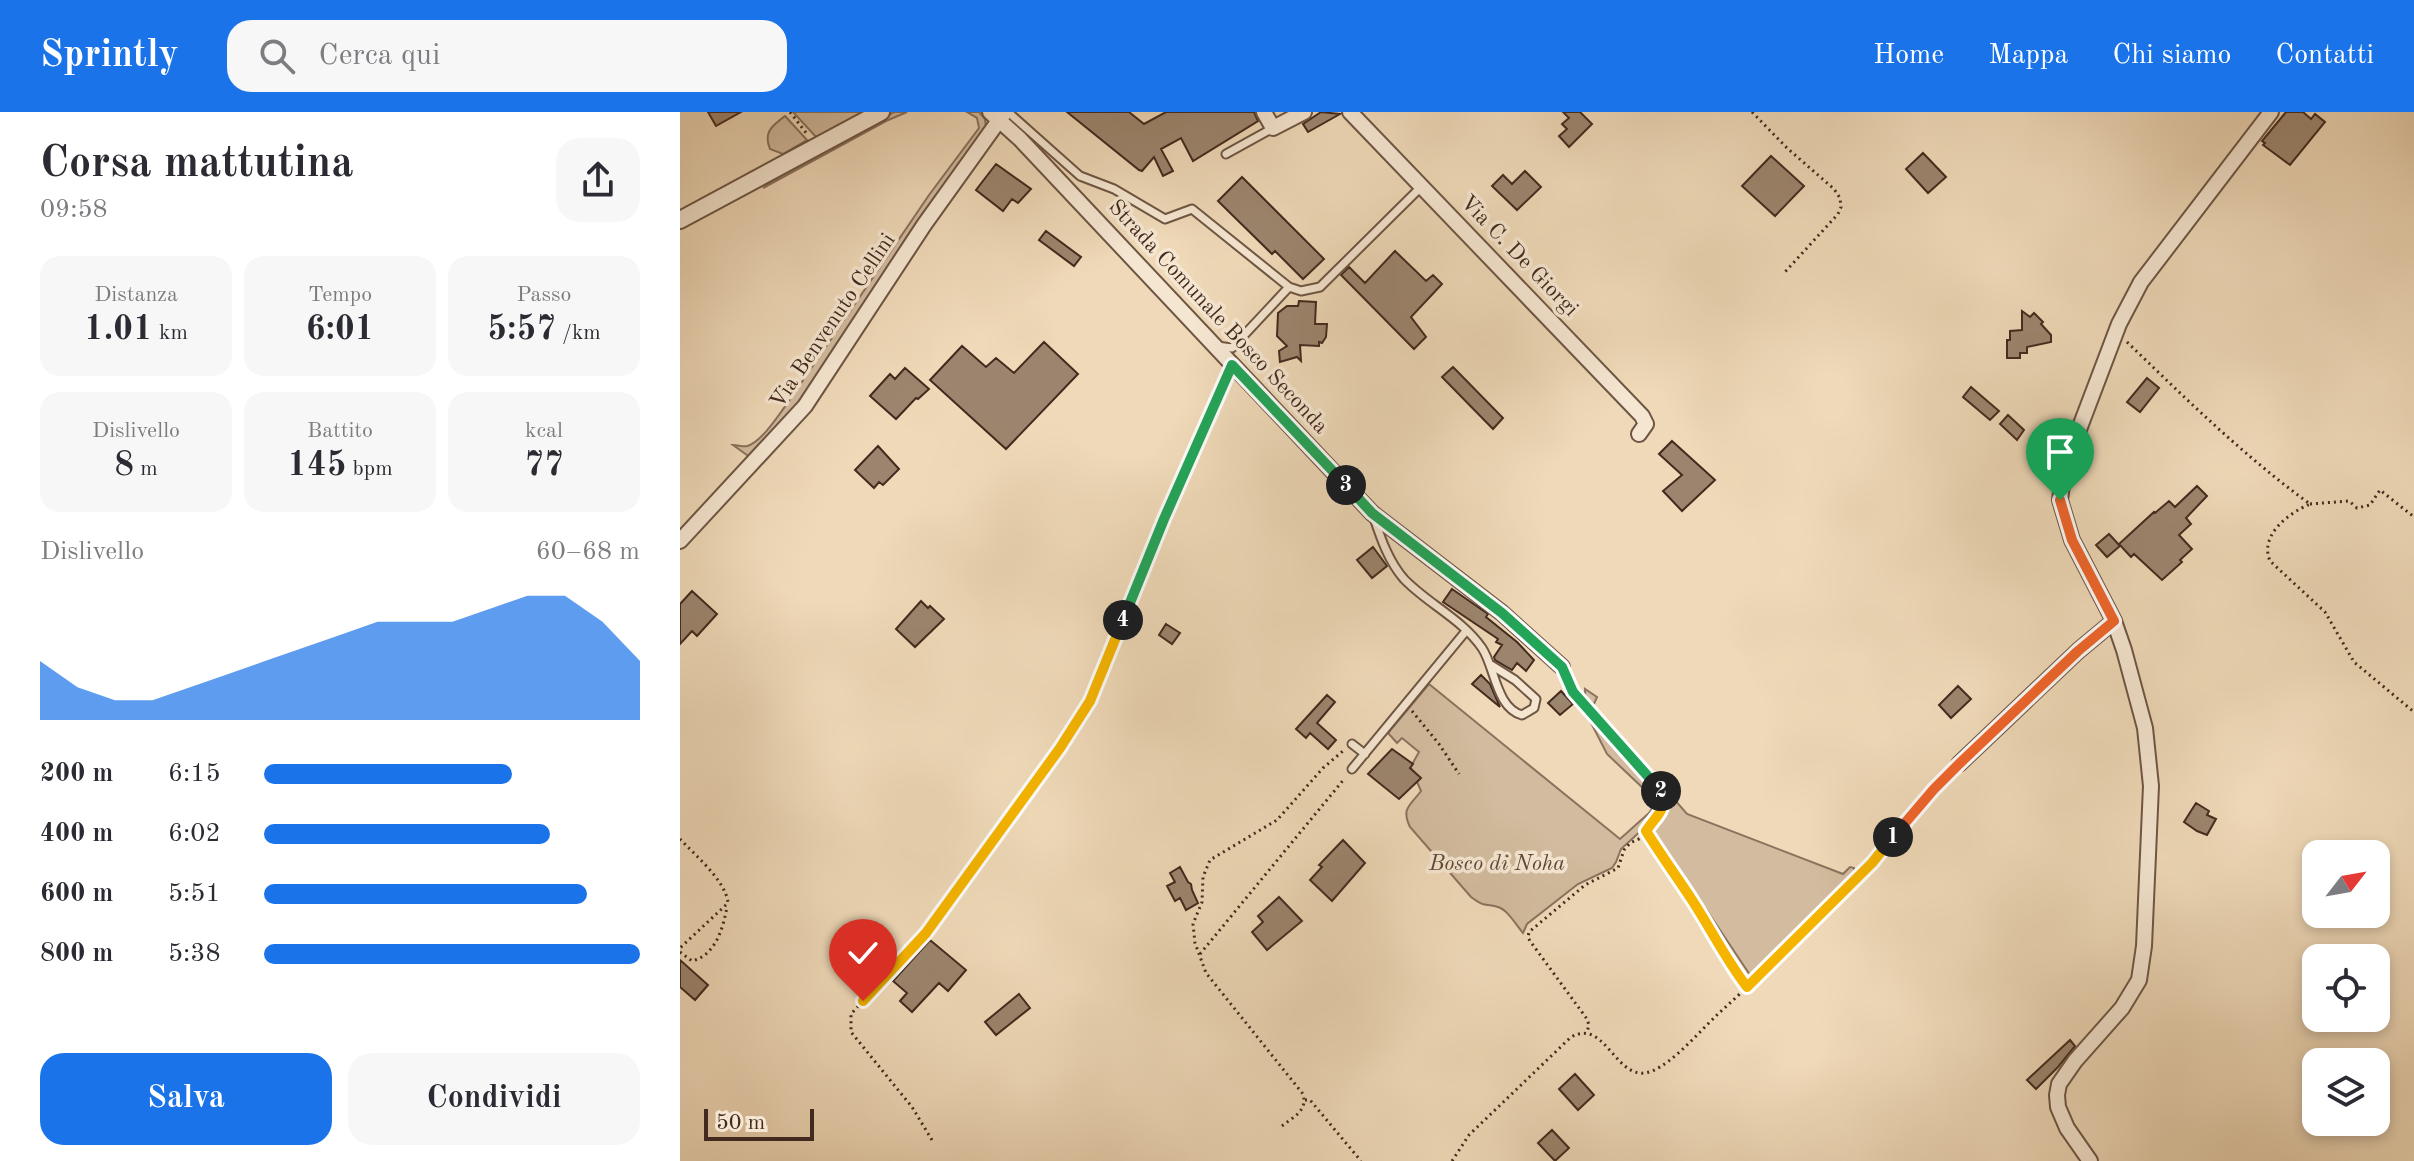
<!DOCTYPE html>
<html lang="it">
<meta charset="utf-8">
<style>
:root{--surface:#fff;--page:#f7f7f7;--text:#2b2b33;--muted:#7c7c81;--accent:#1a73e8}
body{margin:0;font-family:"Old Standard TT",serif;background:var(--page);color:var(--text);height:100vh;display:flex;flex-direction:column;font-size:30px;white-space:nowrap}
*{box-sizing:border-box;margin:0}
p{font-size:26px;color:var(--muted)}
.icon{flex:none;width:44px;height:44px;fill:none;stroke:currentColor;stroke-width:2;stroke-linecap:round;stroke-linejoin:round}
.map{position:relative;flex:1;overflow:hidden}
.sheet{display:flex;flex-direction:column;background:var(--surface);width:680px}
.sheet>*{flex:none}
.needle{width:52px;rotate:59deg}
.buttons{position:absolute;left:1622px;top:728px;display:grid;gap:16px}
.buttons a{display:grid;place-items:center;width:88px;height:88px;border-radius:16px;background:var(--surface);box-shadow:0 4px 12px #0003;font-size:40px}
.scale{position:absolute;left:24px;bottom:20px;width:110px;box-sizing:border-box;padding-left:8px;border:4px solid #432a1e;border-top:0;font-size:22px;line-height:28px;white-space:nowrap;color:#432a1e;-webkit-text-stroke:6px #f5e6d1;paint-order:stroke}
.pin{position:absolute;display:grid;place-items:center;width:68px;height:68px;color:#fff;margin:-82px -34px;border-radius:50% 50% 50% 0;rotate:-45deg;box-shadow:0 0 8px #0007}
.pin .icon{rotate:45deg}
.km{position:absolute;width:40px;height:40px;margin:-20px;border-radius:50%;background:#222;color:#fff;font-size:22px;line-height:40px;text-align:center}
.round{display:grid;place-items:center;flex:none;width:84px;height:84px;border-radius:24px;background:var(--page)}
.overview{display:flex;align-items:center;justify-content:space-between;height:136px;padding:0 40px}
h1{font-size:44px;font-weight:800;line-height:60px}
.figures{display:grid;grid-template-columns:repeat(3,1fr);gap:12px;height:136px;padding:8px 40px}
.figures div{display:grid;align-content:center;border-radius:20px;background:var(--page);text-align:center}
.figures b{font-size:34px;font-weight:800}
.figures small{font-size:22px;font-weight:400}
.figures p{font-size:22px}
.chart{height:224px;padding:16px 40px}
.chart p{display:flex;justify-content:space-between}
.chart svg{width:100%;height:144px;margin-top:8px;fill:var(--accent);opacity:.7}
.action{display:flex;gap:16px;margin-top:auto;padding:16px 40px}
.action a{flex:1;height:92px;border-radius:24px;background:var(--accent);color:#fff;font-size:32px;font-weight:800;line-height:92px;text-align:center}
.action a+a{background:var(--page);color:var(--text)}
ul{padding:0 40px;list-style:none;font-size:26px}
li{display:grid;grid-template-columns:128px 96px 1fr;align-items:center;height:60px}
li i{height:20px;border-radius:10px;background:var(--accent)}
header{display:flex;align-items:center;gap:48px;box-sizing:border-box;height:112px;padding:0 40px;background:var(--accent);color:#fff}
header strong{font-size:38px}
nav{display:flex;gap:44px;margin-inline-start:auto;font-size:28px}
.search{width:560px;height:72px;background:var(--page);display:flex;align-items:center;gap:20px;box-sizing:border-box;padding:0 28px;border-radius:24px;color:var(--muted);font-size:30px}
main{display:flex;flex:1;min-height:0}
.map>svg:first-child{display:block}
.green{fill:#d2bb9e;stroke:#8a725e;stroke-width:2}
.building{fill:#9c856e;stroke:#432a1e;stroke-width:2}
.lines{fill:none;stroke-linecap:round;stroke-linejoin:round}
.service-casing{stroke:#6e5644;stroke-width:11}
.minor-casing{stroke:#6e5644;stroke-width:18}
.tertiary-casing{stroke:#6e5644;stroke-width:20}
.path{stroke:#432a1e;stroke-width:3;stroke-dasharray:2 4;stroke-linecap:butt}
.service{stroke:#f5e6d1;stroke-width:7}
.minor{stroke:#f5e6d1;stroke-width:14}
.tertiary{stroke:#f5e6d1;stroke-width:16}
.split-1-casing{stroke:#fff;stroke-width:16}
.split-2-casing{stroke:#fff;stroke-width:16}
.split-3-casing{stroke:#fff;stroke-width:16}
.split-4-casing{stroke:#fff;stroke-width:16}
.split-5-casing{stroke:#fff;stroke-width:16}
.split-1{stroke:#f0652b;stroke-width:10}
.split-2{stroke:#f5b400;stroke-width:10}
.split-3{stroke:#22a559;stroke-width:10}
.split-4{stroke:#22a559;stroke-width:10}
.split-5{stroke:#f5b400;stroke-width:10}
.labels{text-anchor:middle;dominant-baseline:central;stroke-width:7;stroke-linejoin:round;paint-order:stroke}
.street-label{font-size:22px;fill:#432a1e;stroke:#f5e6d1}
.park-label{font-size:22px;font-style:italic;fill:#604738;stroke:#f5e6d1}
</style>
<header>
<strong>Sprintly</strong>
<div class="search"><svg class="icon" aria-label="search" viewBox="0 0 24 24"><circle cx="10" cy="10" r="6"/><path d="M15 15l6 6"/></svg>Cerca qui</div>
<nav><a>Home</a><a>Mappa</a><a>Chi siamo</a><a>Contatti</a></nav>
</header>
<main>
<section class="sheet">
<div class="overview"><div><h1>Corsa mattutina</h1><p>09:58</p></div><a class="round"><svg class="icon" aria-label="share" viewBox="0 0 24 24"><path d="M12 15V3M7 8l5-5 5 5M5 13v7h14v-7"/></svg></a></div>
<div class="figures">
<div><p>Distanza</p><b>1.01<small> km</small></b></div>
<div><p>Tempo</p><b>6:01</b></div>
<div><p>Passo</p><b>5:57<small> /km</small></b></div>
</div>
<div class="figures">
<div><p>Dislivello</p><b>8<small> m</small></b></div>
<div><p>Battito</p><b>145<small> bpm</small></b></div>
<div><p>kcal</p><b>77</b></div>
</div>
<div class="chart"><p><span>Dislivello</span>60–68 m</p>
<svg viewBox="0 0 160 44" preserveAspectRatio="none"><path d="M0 44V26L10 34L20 38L30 38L40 34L50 30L60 26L70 22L80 18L90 14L100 14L110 14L120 10L130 6L140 6L150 14L160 26V44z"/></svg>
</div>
<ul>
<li><b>200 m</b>6:15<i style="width:66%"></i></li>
<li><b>400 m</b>6:02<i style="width:76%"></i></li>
<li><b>600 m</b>5:51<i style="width:86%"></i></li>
<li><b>800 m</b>5:38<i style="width:100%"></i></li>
</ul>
<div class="action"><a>Salva</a><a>Condividi</a></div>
</section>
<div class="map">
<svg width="1734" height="1049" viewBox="0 0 1734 1049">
<rect width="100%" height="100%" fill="#efd9b8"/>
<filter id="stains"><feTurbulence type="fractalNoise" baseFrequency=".0025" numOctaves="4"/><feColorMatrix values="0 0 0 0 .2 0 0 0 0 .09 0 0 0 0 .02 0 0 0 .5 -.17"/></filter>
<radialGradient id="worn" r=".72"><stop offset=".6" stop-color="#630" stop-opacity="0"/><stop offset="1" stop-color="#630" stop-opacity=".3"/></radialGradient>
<path class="green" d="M113,0H185L137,26Z
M214,0H227L206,9L83,76L111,56Z
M287,0H299L305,7L306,16L149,248L113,298L71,346L53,333C58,333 63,335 67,334C82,330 100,301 109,289L249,83L299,16L297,6Z
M105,4L127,28L103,42L90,37C83,20 92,14 105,4Z
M749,572L940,727L969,701L975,692L966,679L927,642L906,601L905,577L917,585L913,594L1007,702L1163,762L1170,755L1174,756V762L1072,866L1026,797L997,765L966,714L941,737L936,750L932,756L898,772L847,812L843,821C836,813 828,798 818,795C804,791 806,796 791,785L730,715C721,696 730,694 741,679L737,670L740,666L730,656L739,640L722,626L717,631L708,621Z"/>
<path class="building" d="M28,0H61L36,14Z
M387,0H449L464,12L486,0H574L578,9L513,49L501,26L481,37L493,59L483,64L474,45L462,59L459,58Z
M641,0L660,2L628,20L623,12Z
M883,0H900L912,12L889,35L879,24L887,17L882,12L889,6Z
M1606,0H1623L1631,7L1635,2L1645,10L1610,53L1583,33L1585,31L1582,29Z
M1243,41L1266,65L1248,81L1226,57Z
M1091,44L1124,74L1095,104L1062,74Z
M316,52L351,77L338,91L332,87L323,99L296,78Z
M845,59L861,75L837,98L812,74L823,63L832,72Z
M562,65L644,147L623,167L595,139L592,142L538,89Z
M366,119L401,145L394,154L359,128Z
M715,139L746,169L753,163L762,172L731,205L746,225L734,237L661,163L669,155L685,171Z
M619,189L636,190L635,212H647L646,225L642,231L639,230V234L620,233L621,249L617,245L600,250L599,239L607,234L597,224L598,201L607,194H618Z
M1342,199L1350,205L1354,201L1363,210L1361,212L1371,223V230L1347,235V241H1340V246H1327V228H1330V219L1342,218Z
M364,230L398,262L326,337L250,268L282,234L306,255L316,246L334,261Z
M773,255L823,306L813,317L762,265Z
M225,256L249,277L238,287L236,286L216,307L190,284L210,262L215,267Z
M1467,266L1479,276L1460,300L1447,290Z
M1291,275L1319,299L1310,308L1283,285Z
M1328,303L1344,318L1337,328L1320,312Z
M992,329L1035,368L1002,399L983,379L1002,363L979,342Z
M198,334L219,357L203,373L199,370L194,376L175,358Z
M1517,374L1527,384L1506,406L1511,412L1499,423L1512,437L1500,448L1502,450L1482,468L1454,442L1451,445L1439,432L1474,400L1475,401L1489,389L1495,395Z
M1429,422L1440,434L1427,445L1416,433Z
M693,435L707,454L692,466L677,448Z
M772,477L808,502L806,505L837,530L854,548L846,559L837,551L832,558L815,548L814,545L822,533L816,530L818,527L763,490Z
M12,479L37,502L17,524L12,519L0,532V492Z
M241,489L248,496L250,494L264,507L235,535L216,517Z
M486,512L500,521L492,532L479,523Z
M801,563L810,572L820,595L792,572Z
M1278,574L1291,587L1271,606L1259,593Z
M881,579L893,592L880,603L868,591Z
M647,583L655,590L637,611L656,628L648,637L630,621L626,626L616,617Z
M712,637L733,652L730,656L741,666L719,687L688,662Z
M1516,691L1529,699L1527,703L1536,707L1527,723L1517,719L1504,710Z
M663,728L685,751L652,789L630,768L642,755L639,753Z
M500,755L508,770L511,772L512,778L518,791L506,798L500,786L495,789L487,774L495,770L490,761Z
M599,785L622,809L587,838L572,820L583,810L578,804Z
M250,828L286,858L268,879L259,871L232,900L220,889L227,881L213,869Z
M0,848L28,873L15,888L0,875Z
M339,882L350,896L316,923L305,910Z
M1390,928L1395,934L1378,955L1356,977L1347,968Z
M895,962L914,983L898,998L879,977Z
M872,1018L889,1036L875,1049L858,1031Z"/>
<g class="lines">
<g class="service-casing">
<path id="service" d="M328,0L400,64L434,77L485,107L512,97L609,175L621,179L640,175L741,75
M546,42L593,16
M537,234L552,236L609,175
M694,406C701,427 709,450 724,467C748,492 782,507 802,536C815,555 816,596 842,603L854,596L856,587L835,568L811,553
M672,632L685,642
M672,657L786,519"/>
</g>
<g class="minor-casing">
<path id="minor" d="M310,0L340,27L692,401L822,501L882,555
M584,0L593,16L624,0
M670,0L962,304L966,312L959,322
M0,429L125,294L244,113L325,0
M1279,652L1398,539L1434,509
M1410,1049L1387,1016L1378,995L1377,983L1379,972L1395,949L1442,896L1459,868L1464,834L1471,674L1465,616L1444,538L1434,509L1392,428L1380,388L1384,357L1439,212L1461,170L1591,0"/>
</g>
<g class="tertiary-casing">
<path id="tertiary" d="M0,108L201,0"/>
</g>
<path class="path" d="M110,0L127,22
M1072,0L1107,36L1154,77L1160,86L1161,95L1158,102L1105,160
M1447,230C1506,287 1564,344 1630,392C1609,401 1579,423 1590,449L1645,500L1674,550L1734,600
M1630,392L1669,389L1677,396L1690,393L1700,378L1734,405
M887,567L893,580L982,680L984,692L981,701L972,708L961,726L950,731L944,738L938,756L905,773L849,820L848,825L850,829L907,907L909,913L907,920
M732,599L759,632L779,662
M966,719L1066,874
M0,727C15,743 46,769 48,791L0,836
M0,840L12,849C36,843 43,816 47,795
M520,842L665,666
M625,988H630L681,1049
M602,1014C613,1005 628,999 623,982L526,861L515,831L513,812L522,790L523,765L530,748L597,708L643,656L663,639
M252,1028L232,995L171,920V902L246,821L380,636L410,589L484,407L546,268
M772,1049L789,1023L891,925C927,905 936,974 972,959C994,950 1019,920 1037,903C1089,855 1142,805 1190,753C1218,723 1242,689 1271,660"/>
<use href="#service" class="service"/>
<use href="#minor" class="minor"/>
<use href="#tertiary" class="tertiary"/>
</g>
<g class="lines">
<g class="split-1-casing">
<path id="split-1" d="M1213,725L1254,677L1279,652L1398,539L1434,509L1392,428L1380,388"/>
</g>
<g class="split-2-casing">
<path id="split-2" d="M981,679C987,700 976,703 966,719C981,743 997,765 1012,788C1031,817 1046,848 1067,875L1192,751L1213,725"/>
</g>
<g class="split-3-casing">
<path id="split-3" d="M666,373L692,401L822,501L882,555L893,580L981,679"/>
</g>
<g class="split-4-casing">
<path id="split-4" d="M443,508L484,407L552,253L666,373"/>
</g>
<g class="split-5-casing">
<path id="split-5" d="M183,889L246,821L380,636L410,589L443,508"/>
</g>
<use href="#split-1" class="split-1"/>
<use href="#split-2" class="split-2"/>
<use href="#split-3" class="split-3"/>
<use href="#split-4" class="split-4"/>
<use href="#split-5" class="split-5"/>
</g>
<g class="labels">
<g class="street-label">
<text transform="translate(839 144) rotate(46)">Via C. De Giorgi</text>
<text transform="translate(538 205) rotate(47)">Strada Comunale Bosco Seconda</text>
<text transform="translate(153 209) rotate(-56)">Via Benvenuto Cellini</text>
</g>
<g class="park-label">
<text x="817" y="752">Bosco di Noha</text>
</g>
</g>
<rect width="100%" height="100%" filter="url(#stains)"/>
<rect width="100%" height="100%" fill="url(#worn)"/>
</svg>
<div class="buttons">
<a><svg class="needle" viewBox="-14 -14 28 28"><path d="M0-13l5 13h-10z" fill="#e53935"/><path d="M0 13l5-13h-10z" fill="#7c7c81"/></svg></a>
<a><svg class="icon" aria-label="locate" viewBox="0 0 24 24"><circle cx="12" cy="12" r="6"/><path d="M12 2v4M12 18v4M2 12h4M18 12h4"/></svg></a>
<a><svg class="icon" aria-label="layers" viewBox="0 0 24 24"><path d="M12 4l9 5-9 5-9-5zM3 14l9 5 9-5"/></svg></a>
</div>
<div class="scale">50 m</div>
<div class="pin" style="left:1380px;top:388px;background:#1e9e55"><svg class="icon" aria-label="arrive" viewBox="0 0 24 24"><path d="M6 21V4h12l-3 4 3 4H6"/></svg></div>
<div class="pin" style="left:183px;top:889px;background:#d93025"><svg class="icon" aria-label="check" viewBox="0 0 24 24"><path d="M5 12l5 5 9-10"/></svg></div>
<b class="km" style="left:1213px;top:725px">1</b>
<b class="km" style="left:981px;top:679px">2</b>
<b class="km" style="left:666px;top:373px">3</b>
<b class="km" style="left:443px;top:508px">4</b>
</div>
</main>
